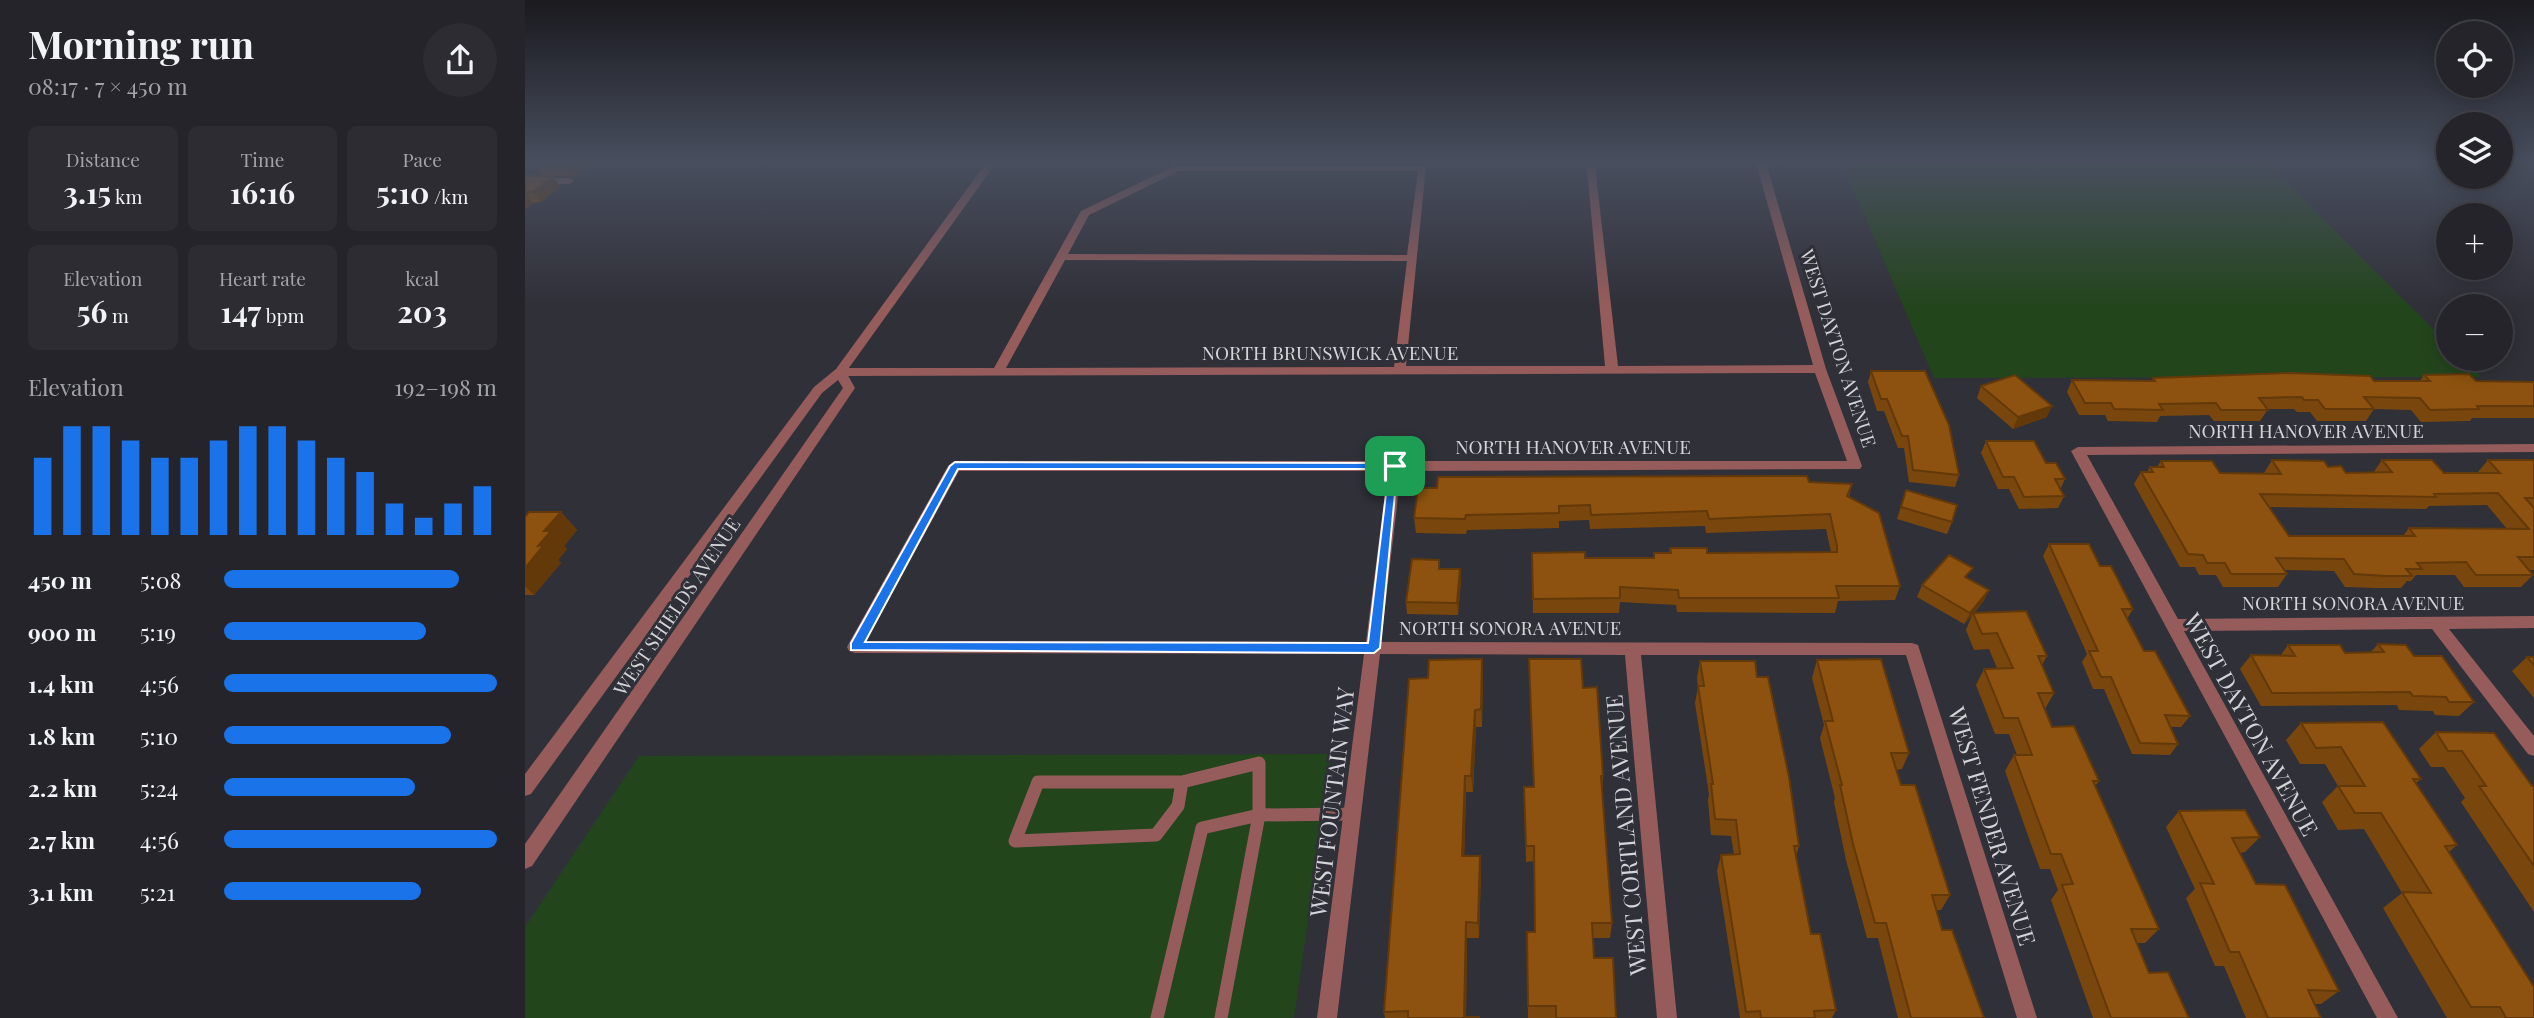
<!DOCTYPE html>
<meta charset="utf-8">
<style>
:root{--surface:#24242a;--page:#2c2c32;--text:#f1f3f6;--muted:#a3a4a8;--line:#414147;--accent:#1a73e8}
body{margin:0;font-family:"Playfair Display",serif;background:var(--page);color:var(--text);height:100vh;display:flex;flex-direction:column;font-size:26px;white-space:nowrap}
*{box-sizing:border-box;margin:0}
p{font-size:23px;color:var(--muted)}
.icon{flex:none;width:38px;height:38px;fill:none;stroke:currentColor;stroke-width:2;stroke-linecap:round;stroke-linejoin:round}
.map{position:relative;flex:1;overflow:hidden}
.panel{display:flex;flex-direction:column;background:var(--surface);width:525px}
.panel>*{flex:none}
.tools{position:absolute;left:1911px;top:21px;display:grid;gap:14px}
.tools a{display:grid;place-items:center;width:77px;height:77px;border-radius:50%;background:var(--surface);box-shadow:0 4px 18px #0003,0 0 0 2px var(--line);font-size:35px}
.pin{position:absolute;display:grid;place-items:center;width:60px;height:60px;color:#fff;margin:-30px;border-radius:14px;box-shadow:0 4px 10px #0006}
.round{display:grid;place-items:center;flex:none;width:74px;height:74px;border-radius:37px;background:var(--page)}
.head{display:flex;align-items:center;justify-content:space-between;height:119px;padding:0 28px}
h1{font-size:38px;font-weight:700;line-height:52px}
.metrics{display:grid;grid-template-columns:repeat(3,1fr);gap:10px;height:119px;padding:7px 28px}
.metrics div{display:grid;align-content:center;border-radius:10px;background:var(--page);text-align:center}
.metrics b{font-size:30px;font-weight:700}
.metrics small{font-size:19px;font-weight:400}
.metrics p{font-size:19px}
.chart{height:196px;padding:14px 28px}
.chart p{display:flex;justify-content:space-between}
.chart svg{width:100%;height:126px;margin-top:7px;stroke:var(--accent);stroke-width:6}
ul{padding:0 28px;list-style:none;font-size:23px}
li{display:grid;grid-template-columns:112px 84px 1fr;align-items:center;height:52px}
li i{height:18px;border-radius:9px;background:var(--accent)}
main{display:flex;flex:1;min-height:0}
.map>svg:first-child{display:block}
.green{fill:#23451c}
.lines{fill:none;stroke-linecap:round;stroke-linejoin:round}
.service{stroke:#955c5b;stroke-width:13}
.minor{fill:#955c5b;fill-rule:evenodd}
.tertiary{fill:#955c5b;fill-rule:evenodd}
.wall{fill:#79470d;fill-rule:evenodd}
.shaded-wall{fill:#63390a}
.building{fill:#8d520f;stroke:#63390a;stroke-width:2;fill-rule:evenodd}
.route{fill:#1a73e8;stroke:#fff;stroke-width:2;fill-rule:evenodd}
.labels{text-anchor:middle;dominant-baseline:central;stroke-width:6;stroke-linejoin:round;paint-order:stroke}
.street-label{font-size:19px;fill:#d4d5d9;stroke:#303038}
.near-street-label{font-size:23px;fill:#d4d5d9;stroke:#303038}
</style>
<main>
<section class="panel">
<div class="head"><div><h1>Morning run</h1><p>08:17 · 7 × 450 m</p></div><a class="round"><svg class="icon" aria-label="share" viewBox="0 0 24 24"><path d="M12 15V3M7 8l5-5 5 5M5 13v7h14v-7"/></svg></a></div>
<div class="metrics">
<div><p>Distance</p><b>3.15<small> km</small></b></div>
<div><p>Time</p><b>16:16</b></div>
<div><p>Pace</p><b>5:10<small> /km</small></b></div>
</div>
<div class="metrics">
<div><p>Elevation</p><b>56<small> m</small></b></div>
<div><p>Heart rate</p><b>147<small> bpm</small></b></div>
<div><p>kcal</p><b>203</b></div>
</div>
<div class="chart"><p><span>Elevation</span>192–198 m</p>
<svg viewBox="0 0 160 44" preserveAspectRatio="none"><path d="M5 44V17M15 44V6M25 44V6M35 44V11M45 44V17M55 44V17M65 44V11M75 44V6M85 44V6M95 44V11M105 44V17M115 44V22M125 44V33M135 44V38M145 44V33M155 44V27"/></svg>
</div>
<ul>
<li><b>450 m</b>5:08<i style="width:86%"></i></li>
<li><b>900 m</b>5:19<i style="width:74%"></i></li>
<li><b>1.4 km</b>4:56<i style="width:100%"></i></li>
<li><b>1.8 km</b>5:10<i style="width:83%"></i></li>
<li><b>2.2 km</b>5:24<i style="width:70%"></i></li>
<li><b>2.7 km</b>4:56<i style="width:100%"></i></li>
<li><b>3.1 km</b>5:21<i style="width:72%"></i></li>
</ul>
</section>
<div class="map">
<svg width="2009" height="1018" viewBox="0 0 2009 1018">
<rect width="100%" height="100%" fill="#303038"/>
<path class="green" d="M1317,163H1742L1923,344V359H1938L1957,377L1409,378Z
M807,754L769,1018H0V927L114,756Z"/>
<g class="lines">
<path class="service" d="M513,782H657L653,806L631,835L490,841Z
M657,782L734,763V815L696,1018
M632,1018L677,828L734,815L828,814"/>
<path class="minor" d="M1231,163H1241L1301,369L1337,466L1335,469L876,471L856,642L1387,643L1393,645L1512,1018H1492L1381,655H1116L1152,1018H1132L1100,655L855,654L812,1018H792L839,654L330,653L324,651L322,647L324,643L423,466L430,461H1322L1290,373L315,376L309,372L315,368H469L556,211L649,166H901L881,366H1080L1062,168L1070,166L1093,366L1288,365ZM654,171H893L882,255L543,254L564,215ZM540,260L882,261L869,367L481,368ZM434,471H863L841,642L341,641Z
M0,178H44L49,181L44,184H0Z
M2009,444V452L1562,455L1653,619L2009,616V628L1924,629L2009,736V756L2003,754L1907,629L1659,631L1873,1018H1852L1546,451L1553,447Z"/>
<path class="tertiary" d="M461,163H471L321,372L330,388L7,866L0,869V844L318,388L313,380L297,393L6,794L0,796V774L289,387L311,369Z"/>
</g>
<path class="wall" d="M10,165L62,168L47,177L28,176L35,187L16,202L8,203L0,209V176L17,175Z
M1346,371L1434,475L1430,487L1384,482L1379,448H1373L1359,411H1352L1343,382Z
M1899,375L1951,381L2009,382V418H1947L1945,421L1896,422L1886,410L1849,409L1841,421H1792L1785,412H1772L1769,409H1743L1735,421H1689L1684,415L1635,416L1632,422L1583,421L1580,415H1554L1542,392L1547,380L1627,381L1628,378L1895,381Z
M1456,386L1522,417L1488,429L1452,398Z
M1461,441L1521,463L1540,479L1535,490L1539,496L1533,508L1494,509L1484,489H1473L1456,453Z
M1747,460L1803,467L1821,473H1848L1857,460L1919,473H1954L1953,472L1963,460H2009V570H2004L2008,575L1996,587H1939L1930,575H1891L1886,581H1882L1876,588H1851L1820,587L1809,571L1759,570L1762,574L1753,587H1698L1691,575H1674L1670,567H1655L1609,484L1616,472H1622L1625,467H1632L1636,461L1695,473L1740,474L1739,473ZM1962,505L1982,529L1884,528L1878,536H1764L1744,507L1901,509L1904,506Z
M1284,482L1327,484L1324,497L1375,586L1370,600L1313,601L1310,613L1152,612L1151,605L1095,602L1094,613H1008L1007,553L1060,558H1128L1129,553H1144L1145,548L1182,553L1306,552L1301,529L1181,533L1180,526L1065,529L1064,520L1034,521V528L942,530L941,534L891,533L889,518Z
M1381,490L1427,522L1422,534L1372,519Z
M36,512L52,530L39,546L42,549L33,560L36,563L9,595H0V517Z
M1524,544L1575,566L1608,609L1602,619L1619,651L1665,716L1656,727H1646L1653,744L1645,755L1607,754L1579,689H1568L1557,662L1562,654L1518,556Z
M914,560L915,569L936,581L933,615L882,614L881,602Z
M1443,579L1464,590L1458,602L1449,613L1522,656L1517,665L1529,693L1520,709L1527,727L1574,781L1570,786L1634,929L1620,943H1612L1624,973L1664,1018H1568L1526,900L1533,890L1525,869H1515L1480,771L1489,755H1492L1484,734H1470L1451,685L1459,669L1472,668L1464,649L1449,650L1441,630L1447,615L1439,624L1392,597L1397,585Z
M1853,644L1889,656L1949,702L1934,716L1910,715L1908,711L1874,710L1872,705L1736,706L1715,669L1726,655L1755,656L1763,645L1820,653L1846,652Z
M2009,656V698L1987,671L2002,657Z
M1004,659L1058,688L1078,776L1077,793L1087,923L1085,938H1068L1069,958L1091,1018H1003L1002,932H1010L1009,861L1001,862L999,787H1009Z
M1292,660L1384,753L1377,769L1371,770L1376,785L1425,895L1416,910H1411L1417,930L1459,1018H1373L1353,938H1342L1321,860L1309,802L1310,798L1295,738L1299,725L1287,678Z
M1175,661L1232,677L1274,846L1271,856L1286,934L1311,1010L1307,1018H1215L1192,871L1196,855H1209L1206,836L1186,835L1183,800L1184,794L1170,703L1173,687L1172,678Z
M958,677L957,727H951L948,792H941L939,856L956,872L954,938H942L941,1017L955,1018H860L859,1012Z
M1776,723L1896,779L1891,783L1932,845L1924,852L2009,1018H1922L1858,908L1877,893L1839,829L1813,830L1797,802L1813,786L1800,764H1775L1761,740Z
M1911,732L2007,786H2009V912L1936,802L1940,798L1919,767H1906L1894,749Z
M1654,811L1735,837L1720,852L1715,853L1731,884L1814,991L1796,1004H1790L1796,1018H1721L1699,966H1690L1661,898L1670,889L1641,827Z"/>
<path class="shaded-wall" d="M46,163H67L47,177L40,167Z
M28,176L35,187L16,202L8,192Z
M0,192L8,203L0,209Z
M1527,406L1522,417L1488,429L1493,417Z
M36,512L52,530L39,546L42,549L33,560L36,563L9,595L0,586V568L13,546L19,531Z
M935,569L936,581L933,615L932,603Z
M1464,590L1458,602L1439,624L1445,613Z
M957,659L958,677L957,727L956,709Z
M950,710L951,727L948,792L946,776Z
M940,776L941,792L939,872L937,856Z
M955,856L956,872L954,938L953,923Z
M941,922L942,938L941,1018H940Z"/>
<path class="building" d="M13,163H46L40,167L10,165Z
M0,176H28L8,192H0Z
M1346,371H1400L1424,425L1434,475L1388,470L1383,436H1377L1362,399H1356Z
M1765,373L1845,376L1849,381H1905L1899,375L1944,374L1951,381L2009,382V406H1952L1954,409L1905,410L1895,398L1839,397L1849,409H1800L1793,400H1779L1777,397L1734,398L1743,410H1696L1691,403L1634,404L1638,410L1589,409L1586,403H1560L1547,380L1630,381L1628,378Z
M1490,375L1527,406L1493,417L1456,386Z
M1461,441H1509L1521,463H1531L1540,479H1530L1539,496L1499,497L1489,477H1478Z
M1747,460L1799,461L1803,467L1816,466L1821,473L1867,472L1857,460H1907L1919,473H1975L1963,460H2009V498H2000L2009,508V557H1993L2008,575H1951L1941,562L1892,563L1897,569H1881L1887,576H1861L1829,574L1819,559L1751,558L1762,574H1706L1700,563H1682L1678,555L1663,554L1616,472H1628L1625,467H1639L1636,461H1687L1695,473L1756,474ZM1973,493L2004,529L1884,528L1890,536H1764L1735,494L1911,497L1909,494Z
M1282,476L1284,482L1327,484L1322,496L1354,513L1375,586H1311L1314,598H1154L1153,590L1095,587V598L1008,599L1007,553L1060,552V558H1129V553H1146L1145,548H1182V553L1312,552V546L1305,514L1184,519L1182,511L1066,515L1065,505L1034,506V513L941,515L940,519L889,518L893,488H912L913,477Z
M1381,490L1432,505L1427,522L1376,507Z
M4,512H36L19,531H26L13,546L19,545L0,568V517Z
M1524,544H1564L1575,566H1586L1608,609H1597L1619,651H1630L1665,716L1640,715L1653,744L1615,743L1586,677H1576L1564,651H1573Z
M1424,555L1448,568L1440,577L1464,590L1445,613L1397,585Z
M887,559L914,560V569H935L932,603L881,602Z
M1501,611L1522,656H1513L1529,693H1513L1527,727L1549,726L1574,781H1568L1634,929H1606L1624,973L1643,972L1664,1018H1586L1537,885L1548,884L1536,854H1526L1489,755H1507L1493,718H1479L1459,669L1488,668L1472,633L1457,634L1448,613Z
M1853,644L1881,645L1889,656H1917L1949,702H1924L1921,697L1888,696L1885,692L1747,693L1726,655L1770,656L1763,645H1815L1820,653L1859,652Z
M2002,657H2009V665Z
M957,659L956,709L950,710L946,776H940L937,856H955L953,923L941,922L939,1017H954V1018H883V1011L859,1012L884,679L903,678L904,660Z
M1004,659H1056L1058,688L1072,687L1078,776H1076L1087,923H1067L1069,958H1088L1091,1018H1031V1006H1003L1002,932H1010L1009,846H1001L999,787H1009Z
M1356,659L1384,753H1366L1376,785H1390L1425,895H1407L1417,930H1427L1459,1018H1386L1361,923H1350L1328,844L1315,785H1317L1300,721H1308L1292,660Z
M1175,661H1230L1232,677H1243L1264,777L1274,846H1269L1286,934H1295L1311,1010L1289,1011L1290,1018H1236L1235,1011L1221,1012L1196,855L1215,854L1211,820L1190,819L1186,784H1188L1173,686H1179Z
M1858,722L1896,779H1888L1932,845L1920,846L2009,987V1018H1981L1975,1007H1946L1877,892L1906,893L1856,813H1830L1813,786H1840L1816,747L1791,748L1776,723Z
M1911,732L1969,733L2007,786H2009V866L1954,786H1961L1937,751H1923Z
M1720,810L1735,837L1707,838L1731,884L1760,885L1814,991L1783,990L1796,1018H1743L1714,952H1705L1675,883L1689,884L1654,811Z"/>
<linearGradient id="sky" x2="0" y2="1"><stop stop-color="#1a1a1f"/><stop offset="0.53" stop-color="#484e5e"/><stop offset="1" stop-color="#484e5e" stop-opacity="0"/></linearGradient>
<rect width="2009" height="305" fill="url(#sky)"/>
<path class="route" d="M430,462L873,463L855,648L849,653L326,650V643L425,466ZM433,469H864L843,643L340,642Z"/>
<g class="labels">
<g class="street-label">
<text transform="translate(1314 348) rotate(72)">WEST DAYTON AVENUE</text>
<text x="805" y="352">NORTH BRUNSWICK AVENUE</text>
<text x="1781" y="430">NORTH HANOVER AVENUE</text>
<text x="1048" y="446">NORTH HANOVER AVENUE</text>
<text x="1828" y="602">NORTH SONORA AVENUE</text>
<text transform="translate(151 606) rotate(-56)">WEST SHIELDS AVENUE</text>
<text x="985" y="627">NORTH SONORA AVENUE</text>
</g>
<g class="near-street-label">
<text transform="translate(1727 724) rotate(61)">WEST DAYTON AVENUE</text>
<text transform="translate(806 802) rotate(-83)">WEST FOUNTAIN WAY</text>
<text transform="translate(1468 826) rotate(73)">WEST FENDER AVENUE</text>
<text transform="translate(1100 835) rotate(-95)">WEST CORTLAND AVENUE</text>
</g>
</g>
</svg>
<div class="tools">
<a><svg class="icon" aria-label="locate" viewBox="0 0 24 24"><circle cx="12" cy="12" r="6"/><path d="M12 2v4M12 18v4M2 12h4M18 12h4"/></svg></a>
<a><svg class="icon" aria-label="layers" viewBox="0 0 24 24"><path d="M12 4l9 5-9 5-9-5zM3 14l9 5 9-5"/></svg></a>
<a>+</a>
<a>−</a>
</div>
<div class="pin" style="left:870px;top:466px;background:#1e9e55"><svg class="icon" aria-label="arrive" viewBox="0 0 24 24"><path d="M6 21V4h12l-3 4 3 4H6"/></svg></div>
</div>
</main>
